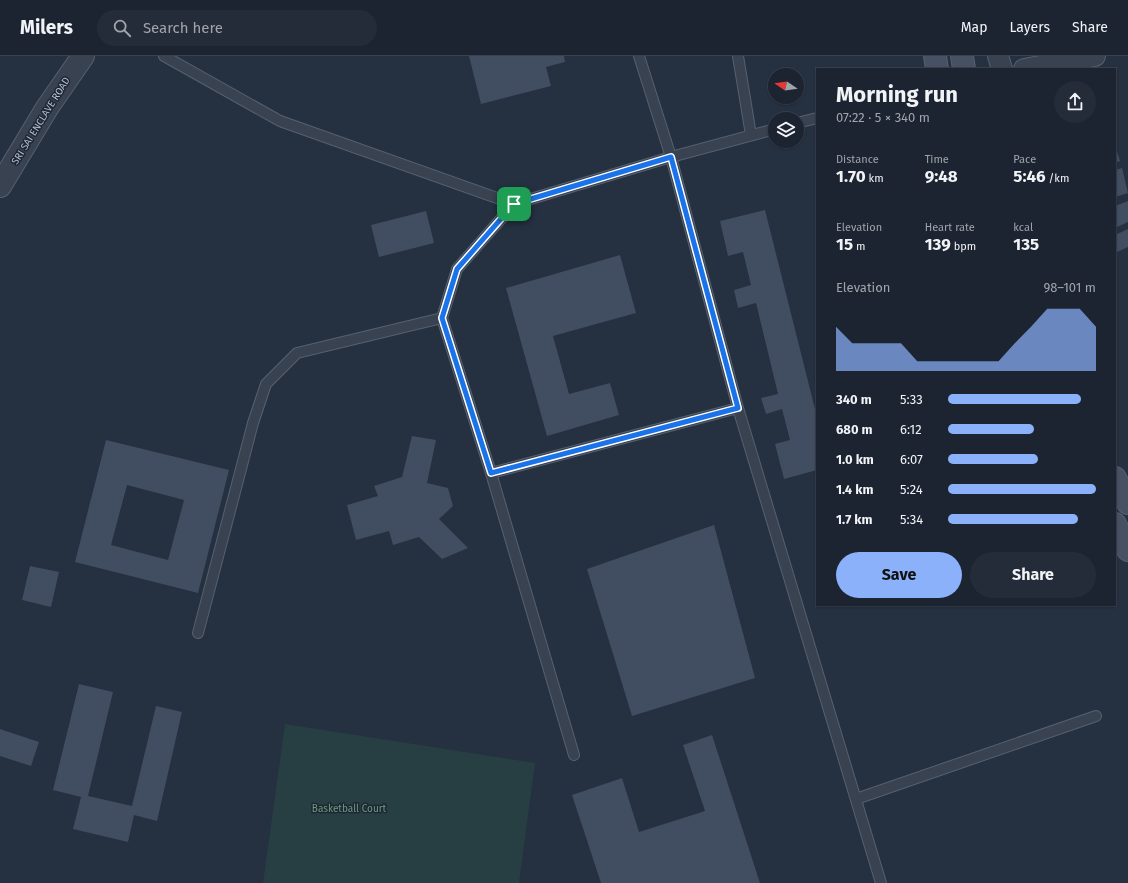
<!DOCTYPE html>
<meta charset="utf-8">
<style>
:root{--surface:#1c2431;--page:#252c39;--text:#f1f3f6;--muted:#a0a4ab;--line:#3a414d;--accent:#8bb1fb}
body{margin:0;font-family:"Fira Sans",sans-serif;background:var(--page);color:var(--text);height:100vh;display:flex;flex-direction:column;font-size:15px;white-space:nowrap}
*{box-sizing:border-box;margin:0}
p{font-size:13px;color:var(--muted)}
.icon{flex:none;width:22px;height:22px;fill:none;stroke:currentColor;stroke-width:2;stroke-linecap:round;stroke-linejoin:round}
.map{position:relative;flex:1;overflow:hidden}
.drawer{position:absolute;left:816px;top:12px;width:300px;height:538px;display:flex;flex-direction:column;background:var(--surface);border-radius:0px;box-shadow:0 1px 3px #0004,0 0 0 1px var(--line)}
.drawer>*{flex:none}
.needle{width:26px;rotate:283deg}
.tools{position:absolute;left:768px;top:12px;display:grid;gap:8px}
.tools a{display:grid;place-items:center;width:36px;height:36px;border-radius:50%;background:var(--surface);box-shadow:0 1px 3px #0004,0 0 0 1px var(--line);font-size:20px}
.pin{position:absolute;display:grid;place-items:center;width:34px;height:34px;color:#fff;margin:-17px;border-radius:8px;box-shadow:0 2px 6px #0006}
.round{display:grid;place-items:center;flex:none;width:42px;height:42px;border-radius:21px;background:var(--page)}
.headline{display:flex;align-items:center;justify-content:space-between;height:68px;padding:0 20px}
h1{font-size:22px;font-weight:700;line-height:30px}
.figures{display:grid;grid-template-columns:repeat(3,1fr);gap:6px;height:68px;padding:4px 20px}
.figures div{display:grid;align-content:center}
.figures b{font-size:17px;font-weight:700}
.figures small{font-size:11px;font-weight:400}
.figures p{font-size:11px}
.chart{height:112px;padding:8px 20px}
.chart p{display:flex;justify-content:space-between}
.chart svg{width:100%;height:72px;margin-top:4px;fill:var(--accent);opacity:.7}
.primary-button{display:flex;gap:8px;margin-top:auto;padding:8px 20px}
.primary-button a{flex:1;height:46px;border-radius:24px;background:var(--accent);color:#111;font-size:16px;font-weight:700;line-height:46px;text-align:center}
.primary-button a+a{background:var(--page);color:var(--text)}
ul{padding:0 20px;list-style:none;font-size:13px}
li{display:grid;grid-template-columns:64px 48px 1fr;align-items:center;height:30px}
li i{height:10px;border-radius:5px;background:var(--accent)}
header{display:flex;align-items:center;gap:24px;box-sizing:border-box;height:56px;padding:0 20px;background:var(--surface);border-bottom:1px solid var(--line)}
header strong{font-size:19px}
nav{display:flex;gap:22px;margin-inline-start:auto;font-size:14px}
.search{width:280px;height:36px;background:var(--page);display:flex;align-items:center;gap:10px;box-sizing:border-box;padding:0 14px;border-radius:22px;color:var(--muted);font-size:15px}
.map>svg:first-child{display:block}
.green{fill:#273e42}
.building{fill:#414d61;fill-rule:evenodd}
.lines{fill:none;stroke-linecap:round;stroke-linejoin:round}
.service-casing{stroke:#57606e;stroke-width:12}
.minor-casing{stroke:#57606e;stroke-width:22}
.tertiary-casing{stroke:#57606e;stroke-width:24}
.secondary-casing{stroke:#57606e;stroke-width:24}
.service{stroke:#394251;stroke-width:10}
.minor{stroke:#394251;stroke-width:20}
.tertiary{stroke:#394251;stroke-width:22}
.secondary{stroke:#475164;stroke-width:22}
.route-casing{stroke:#fff;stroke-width:8}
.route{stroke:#1a73e8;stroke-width:5}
.labels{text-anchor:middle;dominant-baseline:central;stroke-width:3;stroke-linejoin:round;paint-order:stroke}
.street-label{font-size:10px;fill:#b6bdcb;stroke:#1e2736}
.park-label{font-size:10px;fill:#6c9d7a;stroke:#1e2736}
</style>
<header>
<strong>Milers</strong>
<div class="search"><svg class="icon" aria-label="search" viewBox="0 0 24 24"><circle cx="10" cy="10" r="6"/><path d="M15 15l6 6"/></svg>Search here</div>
<nav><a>Map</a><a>Layers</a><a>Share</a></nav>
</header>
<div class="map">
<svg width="1128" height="827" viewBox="0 0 1128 827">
<rect width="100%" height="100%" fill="#253041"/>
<path class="green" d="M285,668L535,707L519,827H263Z"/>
<path class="building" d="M469,0H564L565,6L546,11L551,30L481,48Z
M1115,89L1120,105L1115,107Z
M1122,112L1128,137L1115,141V114Z
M1128,145V166L1115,172V150Z
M765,154L817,361V414L784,423L775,388L790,384L782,353L766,358L761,342L778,338L756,247L738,252L734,234L751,229L743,196L728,200L720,165Z
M426,155L434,187L379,201L371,169Z
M1128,173V191L1115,197V179Z
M620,199L636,257L553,280L569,338L610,327L619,359L547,380L506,232Z
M412,380L436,384L427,427L448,432L453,450L439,463L468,492L442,503L419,481L393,489L389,475L356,484L347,449L378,440L374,430L402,421Z
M106,384L229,414L198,537L75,506ZM127,429L184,444L168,504L111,489Z
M714,469L755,622L632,660L587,513Z
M30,510L59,516L51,551L22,544Z
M79,628L113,636L88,740L132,750L156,650L182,656L157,765L134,759L128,786L73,773L81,741L53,734Z
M0,673L39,686L31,710L0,700Z
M712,679L760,827H601L572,739L622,722L639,776L705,755L683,689Z"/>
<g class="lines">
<g class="service-casing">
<path id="service" d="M164,0L280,65L514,148
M639,0L671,101L738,352L881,827
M738,0L751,79
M797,67L817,62
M491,417L738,352
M198,577L253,367L266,328L297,297L442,262
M574,699L491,417L442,262L457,213L514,148L671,101L775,73
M856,743L1096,660"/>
</g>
<g class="minor-casing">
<path id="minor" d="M998,0L1002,13
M1024,13L1095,0"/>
</g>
<g class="tertiary-casing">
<path id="tertiary" d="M0,130L47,52L83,0"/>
</g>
<g class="secondary-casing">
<path id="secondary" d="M935,0L937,13
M962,0L964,13
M1115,422L1128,447
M1115,468L1128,494"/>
</g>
<use href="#service" class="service"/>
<use href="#minor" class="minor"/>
<use href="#tertiary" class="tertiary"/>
<use href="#secondary" class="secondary"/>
</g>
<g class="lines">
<g class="route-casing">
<path id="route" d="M671,101L738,352L491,417L442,262L457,213L514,148Z"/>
</g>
<use href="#route" class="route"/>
</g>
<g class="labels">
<g class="street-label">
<text transform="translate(41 65) rotate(-58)">SRI SAI ENCLAVE ROAD</text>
</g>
<g class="park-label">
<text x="349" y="753">Basketball Court</text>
</g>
</g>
</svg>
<div class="tools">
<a><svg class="needle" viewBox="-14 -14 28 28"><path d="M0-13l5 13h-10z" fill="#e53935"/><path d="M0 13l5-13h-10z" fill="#a0a4ab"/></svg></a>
<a><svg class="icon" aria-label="layers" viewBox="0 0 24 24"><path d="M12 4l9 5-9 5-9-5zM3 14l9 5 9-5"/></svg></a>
</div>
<div class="pin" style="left:514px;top:148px;background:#1e9e55"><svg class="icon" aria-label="arrive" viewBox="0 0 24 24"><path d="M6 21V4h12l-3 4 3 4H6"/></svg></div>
<section class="drawer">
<div class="headline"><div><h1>Morning run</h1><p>07:22 · 5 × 340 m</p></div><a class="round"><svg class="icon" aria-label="share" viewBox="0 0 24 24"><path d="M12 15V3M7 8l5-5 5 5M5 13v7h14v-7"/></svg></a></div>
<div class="figures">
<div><p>Distance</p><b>1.70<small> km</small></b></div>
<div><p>Time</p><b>9:48</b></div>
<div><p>Pace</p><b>5:46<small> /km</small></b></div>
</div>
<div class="figures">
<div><p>Elevation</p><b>15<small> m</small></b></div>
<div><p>Heart rate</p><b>139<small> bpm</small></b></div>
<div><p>kcal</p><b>135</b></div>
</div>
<div class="chart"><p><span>Elevation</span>98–101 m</p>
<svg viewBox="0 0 160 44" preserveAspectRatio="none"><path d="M0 44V17L10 27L20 27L30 27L40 27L50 38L60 38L70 38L80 38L90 38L100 38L110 27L120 17L130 6L140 6L150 6L160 17V44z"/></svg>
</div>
<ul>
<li><b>340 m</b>5:33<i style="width:90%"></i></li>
<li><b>680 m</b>6:12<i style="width:58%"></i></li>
<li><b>1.0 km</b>6:07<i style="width:61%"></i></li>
<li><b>1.4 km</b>5:24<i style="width:100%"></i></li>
<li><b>1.7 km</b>5:34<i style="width:88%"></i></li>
</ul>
<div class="primary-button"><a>Save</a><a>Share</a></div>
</section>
</div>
